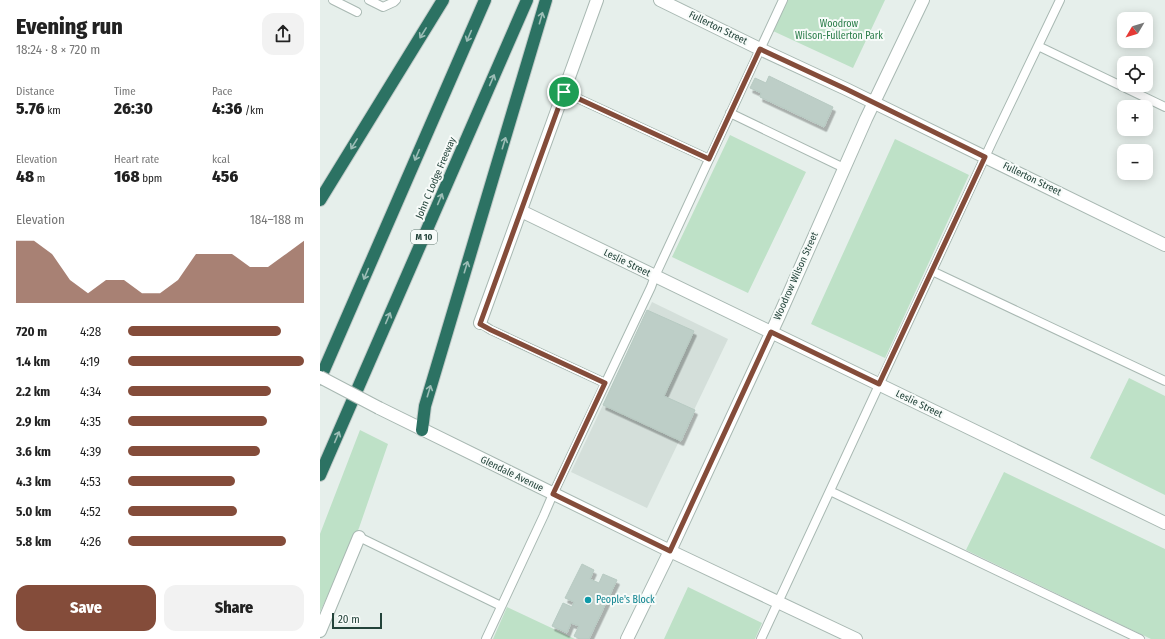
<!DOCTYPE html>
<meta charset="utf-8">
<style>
:root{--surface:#fff;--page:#f2f2f2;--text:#222;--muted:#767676;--accent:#844c3a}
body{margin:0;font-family:"Fira Sans Condensed",sans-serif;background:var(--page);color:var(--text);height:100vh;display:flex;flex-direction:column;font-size:15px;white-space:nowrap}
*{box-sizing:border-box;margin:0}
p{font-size:13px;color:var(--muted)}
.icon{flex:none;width:22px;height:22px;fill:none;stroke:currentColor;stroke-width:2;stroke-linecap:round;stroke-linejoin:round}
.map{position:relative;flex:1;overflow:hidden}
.side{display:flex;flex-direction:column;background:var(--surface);width:320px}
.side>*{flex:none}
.needle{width:26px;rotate:232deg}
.tools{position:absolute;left:797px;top:12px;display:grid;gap:8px}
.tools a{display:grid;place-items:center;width:36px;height:36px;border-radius:8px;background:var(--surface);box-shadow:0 2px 10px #0003;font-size:20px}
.scale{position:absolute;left:12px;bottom:10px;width:50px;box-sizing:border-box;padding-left:4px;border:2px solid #23433a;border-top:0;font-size:11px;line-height:14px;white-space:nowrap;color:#23433a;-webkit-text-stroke:3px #f7fbf9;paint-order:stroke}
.pin{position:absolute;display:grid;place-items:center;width:34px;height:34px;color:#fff;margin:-17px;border:2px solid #fff;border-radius:50%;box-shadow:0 1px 4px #0007}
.round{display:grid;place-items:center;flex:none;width:42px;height:42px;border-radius:12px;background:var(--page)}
.overview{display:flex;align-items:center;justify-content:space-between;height:68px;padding:0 16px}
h1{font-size:22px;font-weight:800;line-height:30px}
.metrics{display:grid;grid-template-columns:repeat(3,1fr);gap:6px;height:68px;padding:4px 16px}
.metrics div{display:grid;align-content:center}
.metrics b{font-size:17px;font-weight:800}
.metrics small{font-size:11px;font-weight:400}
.metrics p{font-size:11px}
.chart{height:112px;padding:8px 16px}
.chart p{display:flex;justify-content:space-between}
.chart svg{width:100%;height:72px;margin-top:4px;fill:var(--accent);opacity:.7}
.cta{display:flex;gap:8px;margin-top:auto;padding:8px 16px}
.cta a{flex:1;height:46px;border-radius:12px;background:var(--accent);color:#fff;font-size:16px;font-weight:800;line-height:46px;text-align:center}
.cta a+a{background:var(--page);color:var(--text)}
ul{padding:0 16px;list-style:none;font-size:13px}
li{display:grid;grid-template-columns:64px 48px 1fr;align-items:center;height:30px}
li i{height:10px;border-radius:5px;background:var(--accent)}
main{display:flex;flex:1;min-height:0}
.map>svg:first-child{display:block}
.built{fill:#d4dfda}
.green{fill:#bee1c7}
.building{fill:#bdcec7;stroke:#b7cac2;filter:url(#shadow)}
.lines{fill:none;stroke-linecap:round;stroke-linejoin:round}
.service-casing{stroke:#a8b8b2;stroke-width:10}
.minor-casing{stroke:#a8b8b2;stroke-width:14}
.tertiary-casing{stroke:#a8b8b2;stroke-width:14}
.motorway-casing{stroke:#c1cac8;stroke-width:14}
.service{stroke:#fff;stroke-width:8}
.minor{stroke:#fff;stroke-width:12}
.tertiary{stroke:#fff;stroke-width:12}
.motorway{stroke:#2c7263;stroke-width:12}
.tertiary-bridge-casing{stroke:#a8b8b2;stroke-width:14;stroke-linecap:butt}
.tertiary-bridge{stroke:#fff;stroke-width:12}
.oneway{stroke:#9cbdb6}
.route-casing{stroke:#fff;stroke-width:8}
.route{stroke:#844c3a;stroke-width:5}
.culture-dot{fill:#0f9aa8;stroke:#f7fbf9;stroke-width:1.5}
.labels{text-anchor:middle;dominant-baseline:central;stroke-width:4;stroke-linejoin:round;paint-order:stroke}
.shield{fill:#f7fbf9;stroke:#637a73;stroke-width:1}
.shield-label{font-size:9px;font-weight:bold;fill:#23433a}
.park-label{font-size:10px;fill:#2a7d49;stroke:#f7fbf9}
.street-label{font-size:10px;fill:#23433a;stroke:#f7fbf9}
.culture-label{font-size:10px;fill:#0d838f;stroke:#f7fbf9;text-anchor:start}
</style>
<main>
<section class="side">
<div class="overview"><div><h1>Evening run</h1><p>18:24 · 8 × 720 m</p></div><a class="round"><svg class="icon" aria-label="share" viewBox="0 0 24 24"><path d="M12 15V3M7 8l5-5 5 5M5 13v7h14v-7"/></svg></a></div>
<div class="metrics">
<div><p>Distance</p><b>5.76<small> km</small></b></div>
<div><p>Time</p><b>26:30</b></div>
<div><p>Pace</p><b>4:36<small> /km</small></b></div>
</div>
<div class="metrics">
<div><p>Elevation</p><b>48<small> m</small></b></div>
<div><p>Heart rate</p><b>168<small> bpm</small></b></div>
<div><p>kcal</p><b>456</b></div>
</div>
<div class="chart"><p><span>Elevation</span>184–188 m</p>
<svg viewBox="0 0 160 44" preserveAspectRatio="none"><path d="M0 44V6L10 6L20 14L30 30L40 38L50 30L60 30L70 38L80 38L90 30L100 14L110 14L120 14L130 22L140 22L150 14L160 6V44z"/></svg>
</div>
<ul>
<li><b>720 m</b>4:28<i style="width:87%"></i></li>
<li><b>1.4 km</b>4:19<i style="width:100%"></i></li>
<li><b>2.2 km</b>4:34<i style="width:81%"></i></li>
<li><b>2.9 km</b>4:35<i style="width:79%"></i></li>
<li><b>3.6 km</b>4:39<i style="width:75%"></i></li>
<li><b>4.3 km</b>4:53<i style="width:61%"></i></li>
<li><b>5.0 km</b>4:52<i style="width:62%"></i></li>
<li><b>5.8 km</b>4:26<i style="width:90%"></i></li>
</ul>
<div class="cta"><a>Save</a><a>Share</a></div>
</section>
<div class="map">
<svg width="845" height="639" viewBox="0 0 845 639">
<defs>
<filter id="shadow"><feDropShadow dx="2.5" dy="4.5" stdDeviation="0" flood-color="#0004"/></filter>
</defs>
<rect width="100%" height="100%" fill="#e6efeb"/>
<path class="built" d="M332,302L408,339L327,508L251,472Z"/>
<path class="green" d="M468,0H565L533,68L453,31Z
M410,135L486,172L428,293L352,257Z
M575,139L649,175L565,358L491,324Z
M809,378L845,396V495L770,458Z
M40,430L68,444L39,528L0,612V534Z
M684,472L845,549V639H831L646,550Z
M368,587L442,623L435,639H344Z
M187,607L255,639H173Z"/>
<path class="building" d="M449,76L513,107L504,127L440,97L441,93L430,88L435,78L446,83Z
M327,310L374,331L344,396L375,410L361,441L283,405Z
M262,564L274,570L270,579L279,583L283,574L297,580L269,639H260L254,636L259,626L251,623L247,633L232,626L243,603L252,607L254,602L245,598Z"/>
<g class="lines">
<g class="service-casing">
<path id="service" d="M13,0L37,12
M49,0L63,7L74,2L76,0
M718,46L845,107
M244,92L389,159
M410,113L524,168
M612,271L845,381
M160,323L171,330L285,383
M510,491L820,639
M39,537L181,606
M166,639L224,515L233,494L331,287L335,276L463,0
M441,639L672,142L740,0"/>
</g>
<g class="minor-casing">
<path id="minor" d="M340,0L440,49L526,89L845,245
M201,211L845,523
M160,323L277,0
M0,631L39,537
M307,639L350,551L459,316L546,119L603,0"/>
</g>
<g class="tertiary-casing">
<path id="tertiary" d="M59,408L350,551L536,639"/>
</g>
<g class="motorway-casing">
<path id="motorway" d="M0,200L123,0
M0,379L165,0
M102,430L105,406L226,0
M0,475L207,0"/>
</g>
<use href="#service" class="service"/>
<use href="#minor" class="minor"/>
<use href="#tertiary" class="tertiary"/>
<use href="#motorway" class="motorway"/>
<g class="tertiary-bridge-casing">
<path id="tertiary-bridge" d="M0,377L59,408"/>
</g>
<use href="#tertiary-bridge" class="tertiary-bridge"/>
</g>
<defs><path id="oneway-shaft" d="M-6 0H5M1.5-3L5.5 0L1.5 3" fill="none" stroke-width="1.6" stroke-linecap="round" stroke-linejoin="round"/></defs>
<g class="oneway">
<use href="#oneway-shaft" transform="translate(221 18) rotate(-74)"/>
<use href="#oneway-shaft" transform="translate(103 33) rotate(122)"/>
<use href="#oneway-shaft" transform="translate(149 36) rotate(113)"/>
<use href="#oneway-shaft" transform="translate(172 80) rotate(-67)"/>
<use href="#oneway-shaft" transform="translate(184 143) rotate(-73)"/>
<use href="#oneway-shaft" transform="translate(34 144) rotate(122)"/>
<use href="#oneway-shaft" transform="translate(97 155) rotate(113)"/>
<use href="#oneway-shaft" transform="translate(120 199) rotate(-67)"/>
<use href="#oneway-shaft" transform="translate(146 267) rotate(-73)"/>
<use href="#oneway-shaft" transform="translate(46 274) rotate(113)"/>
<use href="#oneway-shaft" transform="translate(68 318) rotate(-67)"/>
<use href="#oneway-shaft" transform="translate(109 391) rotate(-73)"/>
<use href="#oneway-shaft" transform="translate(17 437) rotate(-67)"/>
</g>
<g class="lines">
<g class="route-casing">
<path id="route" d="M440,49L526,89L665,157L559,384L451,332L350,551L233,494L285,383L171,330L160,324L244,92L389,159Z"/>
</g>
<use href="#route" class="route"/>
</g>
<circle class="culture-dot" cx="268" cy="600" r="4"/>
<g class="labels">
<rect class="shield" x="91" y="230" width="26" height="14" rx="3"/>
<g class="shield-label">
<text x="104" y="237">M 10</text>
</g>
<g class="park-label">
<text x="519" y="24">Woodrow<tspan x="519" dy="12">Wilson-Fullerton Park</tspan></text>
</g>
<g class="street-label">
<text transform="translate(398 28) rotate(26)">Fullerton Street</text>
<text transform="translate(116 178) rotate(-67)">John C Lodge Freeway</text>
<text transform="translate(712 179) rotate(26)">Fullerton Street</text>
<text transform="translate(307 263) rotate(26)">Leslie Street</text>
<text transform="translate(476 276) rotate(-66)">Woodrow Wilson Street</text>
<text transform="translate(599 404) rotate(26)">Leslie Street</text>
<text transform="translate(192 474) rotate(26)">Glendale Avenue</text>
</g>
<g class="culture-label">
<text x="276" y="600">People's Block</text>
</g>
</g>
</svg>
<div class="tools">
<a><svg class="needle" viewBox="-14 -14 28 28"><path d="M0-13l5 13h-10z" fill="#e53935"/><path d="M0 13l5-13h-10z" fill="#767676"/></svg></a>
<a><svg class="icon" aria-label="locate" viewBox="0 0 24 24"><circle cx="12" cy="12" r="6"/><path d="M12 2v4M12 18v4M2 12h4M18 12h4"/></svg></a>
<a>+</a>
<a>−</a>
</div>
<div class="scale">20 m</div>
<div class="pin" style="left:244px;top:92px;background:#1e9e55"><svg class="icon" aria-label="arrive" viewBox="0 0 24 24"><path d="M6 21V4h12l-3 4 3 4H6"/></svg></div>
</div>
</main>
